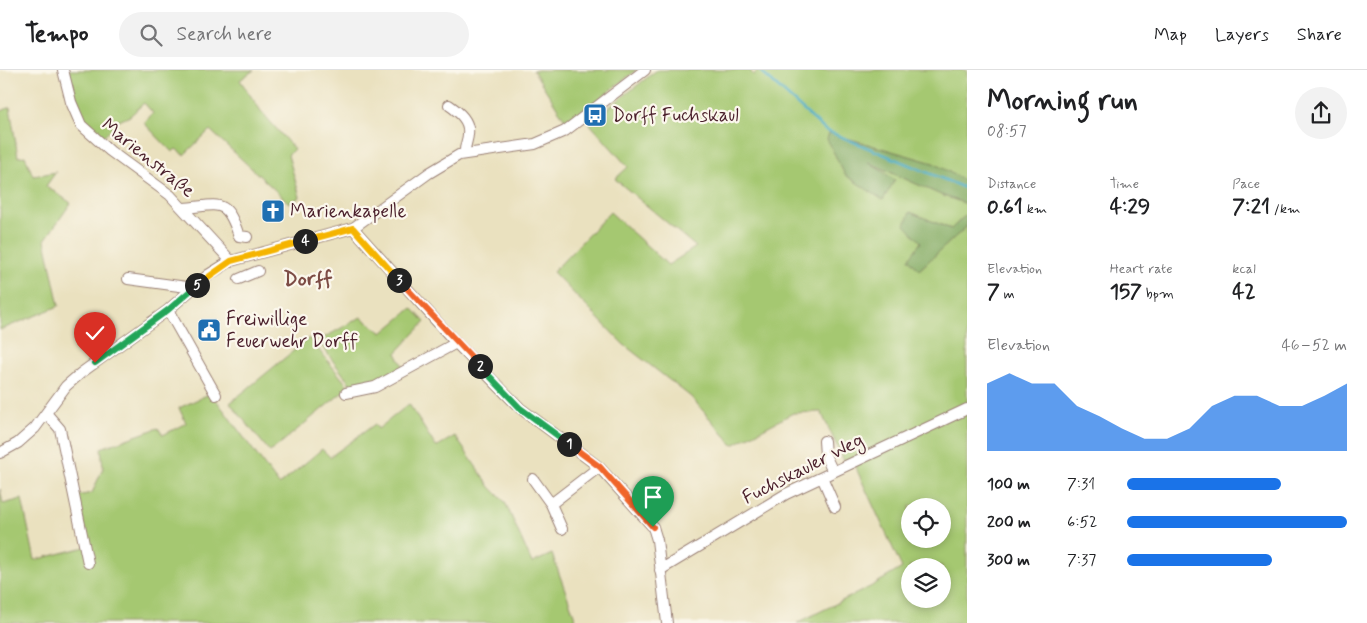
<!DOCTYPE html>
<meta charset="utf-8">
<style>
:root{--surface:#fff;--page:#f2f2f2;--text:#202124;--muted:#757577;--line:#e0e0e0;--accent:#1a73e8}
body{margin:0;font-family:Mynerve,sans-serif;background:var(--page);color:var(--text);height:100vh;display:flex;flex-direction:column;font-size:19px;white-space:nowrap}
*{box-sizing:border-box;margin:0}
p{font-size:16px;color:var(--muted)}
.icon{flex:none;width:28px;height:28px;fill:none;stroke:currentColor;stroke-width:2;stroke-linecap:round;stroke-linejoin:round}
.map{position:relative;flex:1;overflow:hidden}
.sheet{display:flex;flex-direction:column;background:var(--surface);width:400px}
.sheet>*{flex:none}
.buttons{position:absolute;left:901px;top:428px;display:grid;gap:10px}
.buttons a{display:grid;place-items:center;width:50px;height:50px;border-radius:50%;background:var(--surface);box-shadow:0 2px 8px #0003;font-size:25px}
.pin{position:absolute;display:grid;place-items:center;width:42px;height:42px;color:#fff;margin:-51px -21px;border-radius:50% 50% 50% 0;rotate:-45deg;box-shadow:0 0 5px #0007}
.pin .icon{rotate:45deg}
.km{position:absolute;width:25px;height:25px;margin:-12px;border-radius:50%;background:#222;color:#fff;font-size:14px;line-height:25px;text-align:center}
.round{display:grid;place-items:center;flex:none;width:52px;height:52px;border-radius:26px;background:var(--page)}
.summary{display:flex;align-items:center;justify-content:space-between;height:85px;padding:0 20px}
h1{font-size:28px;font-weight:700;line-height:38px}
.stats{display:grid;grid-template-columns:repeat(3,1fr);gap:8px;height:85px;padding:5px 20px}
.stats div{display:grid;align-content:center}
.stats b{font-size:21px;font-weight:700}
.stats small{font-size:14px;font-weight:400}
.stats p{font-size:14px}
.chart{height:140px;padding:10px 20px}
.chart p{display:flex;justify-content:space-between}
.chart svg{width:100%;height:90px;margin-top:5px;fill:var(--accent);opacity:.7}
ul{padding:0 20px;list-style:none;font-size:16px}
li{display:grid;grid-template-columns:80px 60px 1fr;align-items:center;height:38px}
li i{height:12px;border-radius:6px;background:var(--accent)}
header{display:flex;align-items:center;gap:30px;box-sizing:border-box;height:70px;padding:0 25px;background:var(--surface);border-bottom:1px solid var(--line)}
header strong{font-size:24px}
nav{display:flex;gap:28px;margin-inline-start:auto;font-size:18px}
.search{width:350px;height:45px;background:var(--page);display:flex;align-items:center;gap:12px;box-sizing:border-box;padding:0 18px;border-radius:28px;color:var(--muted);font-size:19px}
main{display:flex;flex:1;min-height:0}
.map>svg:first-child{display:block}
.green{fill:#a5c871;stroke:#78744e;fill-rule:evenodd}
.forest{fill:#84ac63;stroke:#676647}
.lines{fill:none;stroke-linecap:round;stroke-linejoin:round}
.stream{stroke:#43aac3;stroke-width:2.5}
.minor-casing{stroke:#9a8075;stroke-width:12}
.minor{stroke:#fff;stroke-width:10}
.split-1-casing{stroke:#fff;stroke-width:10}
.split-2-casing{stroke:#fff;stroke-width:10}
.split-3-casing{stroke:#fff;stroke-width:10}
.split-4-casing{stroke:#fff;stroke-width:10}
.split-5-casing{stroke:#fff;stroke-width:10}
.split-6-casing{stroke:#fff;stroke-width:10}
.split-1{stroke:#f0652b;stroke-width:6}
.split-2{stroke:#22a559;stroke-width:6}
.split-3{stroke:#f0652b;stroke-width:6}
.split-4{stroke:#f5b400;stroke-width:6}
.split-5{stroke:#f5b400;stroke-width:6}
.split-6{stroke:#22a559;stroke-width:6}
.labels{text-anchor:middle;dominant-baseline:central;stroke-width:4.5;stroke-linejoin:round;paint-order:stroke}
.poi-label{font-size:19px;fill:#4a1f2b;stroke:#fbf7ec;text-anchor:start}
.street-label{font-size:19px;fill:#4a1f2b;stroke:#fbf7ec}
.quarter-label{font-size:21px;font-weight:bold;fill:#7d4c45;stroke:#fbf7ec}
</style>
<header>
<strong>Tempo</strong>
<div class="search"><svg class="icon" aria-label="search" viewBox="0 0 24 24"><circle cx="10" cy="10" r="6"/><path d="M15 15l6 6"/></svg>Search here</div>
<nav><a>Map</a><a>Layers</a><a>Share</a></nav>
</header>
<main>
<div class="map">
<svg width="967" height="553" viewBox="0 0 967 553">
<rect width="100%" height="100%" fill="#fbf7ec"/>
<filter id="ink" filterUnits="userSpaceOnUse"><feTurbulence type="fractalNoise" baseFrequency=".02" numOctaves="2"/><feDisplacementMap in="SourceGraphic" scale="10" xChannelSelector="R" yChannelSelector="G"/><feConvolveMatrix kernelMatrix="1 2 1 2 8 2 1 2 1" color-interpolation-filters="sRGB"/></filter>
<filter id="wash" filterUnits="userSpaceOnUse"><feTurbulence type="fractalNoise" baseFrequency=".0096" numOctaves="4" result="noise"/><feDisplacementMap in="SourceGraphic" scale="20" xChannelSelector="R" yChannelSelector="G"/><feGaussianBlur stdDeviation="1.12" result="paint"/><feColorMatrix in="noise" values="0 0 0 0 0 0 0 0 0 0 0 0 0 0 0 0 0 1.4 0 .05"/><feComposite in="paint" operator="in"/></filter>
<g filter="url(#wash)">
<rect width="100%" height="100%" fill="#eae1bf"/>
<path class="green" d="M68,0H254L240,10L261,41L294,79L288,85L300,127L289,133L210,60L184,85L176,79L172,82L144,53L153,43L144,33L130,46L119,51L101,69L84,52Z
M533,0H637L567,53Z
M657,0H750L753,5L760,0H967V112L933,93L829,63L883,129L894,110L863,90L941,125L967,134V144L951,159L910,142L921,172L919,200L967,156V553H797L870,517L902,498L855,396L845,393L821,342L793,343L733,375L691,327L623,274L553,202L610,142L668,195L696,177L615,109L628,97L589,53ZM910,436H942V469H910ZM910,496H942V529H910Z
M10,37L18,87L25,86L33,106L56,102L46,116L71,133L45,170L59,236L0,260V42Z
M412,238L425,252L396,283L405,300L377,314L351,315L318,271L361,247L382,263Z
M309,268L349,317L270,382L230,333Z
M211,323L279,415L322,379L330,387L375,354L378,359L409,334L436,377L455,366L490,417L505,432L532,493L552,484L577,553H0V419L3,434L22,429L35,490L89,476L77,426L92,423L103,398L101,378L158,358L163,365L186,353L179,338Z"/>
<path class="forest" d="M829,63L933,93L967,112V134L941,125L868,92L895,110L883,130L845,105L827,69Z
M910,142L951,159L967,144V156L919,200L909,189L921,172L905,155Z"/>
<g class="lines">
<path class="stream" d="M759,0L825,60L967,119"/>
</g>
</g>
<g filter="url(#ink)">
<g class="lines">
<g class="minor-casing">
<path id="minor" d="M63,0L71,32L81,55L110,81L170,125L231,191
M449,35C459,42 470,51 468,64C468,71 464,76 465,84
M184,138C220,135 226,127 239,166L247,167
M353,158L456,273L520,338L599,397L653,457L657,470L667,553
M128,209L194,218
M239,209L258,201
M168,240L216,325
M346,323L375,317L456,273
M46,343L60,359L88,493
M824,371L825,385L833,402
M0,383L18,373L35,358L66,316L81,303L168,240L208,205L231,191L353,158L429,103L459,85L535,74L565,61L645,0
M822,407L835,437
M533,409L551,434L562,459
M551,434L599,397
M660,500L786,424L967,339"/>
</g>
<use href="#minor" class="minor"/>
</g>
</g>
<g class="lines" filter="url(#ink)">
<g class="split-1-casing">
<path id="split-1" d="M569,374L600,397L653,457"/>
</g>
<g class="split-2-casing">
<path id="split-2" d="M480,296L520,338L569,374"/>
</g>
<g class="split-3-casing">
<path id="split-3" d="M399,210L480,296"/>
</g>
<g class="split-4-casing">
<path id="split-4" d="M305,171L353,158L399,210"/>
</g>
<g class="split-5-casing">
<path id="split-5" d="M197,215L231,191L305,171"/>
</g>
<g class="split-6-casing">
<path id="split-6" d="M95,293L168,240L197,215"/>
</g>
<use href="#split-1" class="split-1"/>
<use href="#split-2" class="split-2"/>
<use href="#split-3" class="split-3"/>
<use href="#split-4" class="split-4"/>
<use href="#split-5" class="split-5"/>
<use href="#split-6" class="split-6"/>
</g>
<defs>
<g id="bus-square" transform="scale(1.25)"><rect x="-9" y="-9" width="18" height="18" rx="4" fill="#1f6fb2" stroke="#fbf7ec"/><path d="M-5-6H5V4H4V6H2V4H-2V6H-4V4H-5ZM-3.5-4V0h7V-4ZM-3.5 1.2v1.5H-2V1.2ZM2 1.2v1.5H3.5V1.2Z" fill="#fff"/></g>
<g id="church-square" transform="scale(1.25)"><rect x="-9" y="-9" width="18" height="18" rx="4" fill="#1f6fb2" stroke="#fbf7ec"/><path d="M-1.2-6h2.4v3.5h3.3v2.4h-3.3V6h-2.4V-.1h-3.3v-2.4h3.3Z" fill="#fff"/></g>
<g id="civic-square" transform="scale(1.25)"><rect x="-9" y="-9" width="18" height="18" rx="4" fill="#1f6fb2" stroke="#fbf7ec"/><path d="M-.6-6.5H3V-4.5H.6V-3L4-1V1h2V6H-6V1h2V-1L-.6-3ZM-1.2 2.5V6h2.4V2.5Z" fill="#fff"/></g>
</defs>
<g fill-rule="evenodd">
<use href="#bus-square" x="595" y="45"/>
<use href="#church-square" x="273" y="141"/>
<use href="#civic-square" x="209" y="260"/>
</g>
<g class="labels">
<g class="poi-label">
<text x="612" y="45">Dorff Fuchskaul</text>
<text x="290" y="141">Marienkapelle</text>
<text x="226" y="249">Freiwillige<tspan x="226" dy="22">Feuerwehr Dorff</tspan></text>
</g>
<g class="street-label">
<text transform="translate(148 88) rotate(39)">Marienstraße</text>
<text transform="translate(803 399) rotate(-27)">Fuchskauler Weg</text>
</g>
<g class="quarter-label">
<text x="308" y="209">Dorff</text>
</g>
</g>
</svg>
<div class="buttons">
<a><svg class="icon" aria-label="locate" viewBox="0 0 24 24"><circle cx="12" cy="12" r="6"/><path d="M12 2v4M12 18v4M2 12h4M18 12h4"/></svg></a>
<a><svg class="icon" aria-label="layers" viewBox="0 0 24 24"><path d="M12 4l9 5-9 5-9-5zM3 14l9 5 9-5"/></svg></a>
</div>
<div class="pin" style="left:653px;top:457px;background:#1e9e55"><svg class="icon" aria-label="arrive" viewBox="0 0 24 24"><path d="M6 21V4h12l-3 4 3 4H6"/></svg></div>
<div class="pin" style="left:95px;top:293px;background:#d93025"><svg class="icon" aria-label="check" viewBox="0 0 24 24"><path d="M5 12l5 5 9-10"/></svg></div>
<b class="km" style="left:569px;top:374px">1</b>
<b class="km" style="left:480px;top:296px">2</b>
<b class="km" style="left:399px;top:210px">3</b>
<b class="km" style="left:305px;top:171px">4</b>
<b class="km" style="left:197px;top:215px">5</b>
</div>
<section class="sheet">
<div class="summary"><div><h1>Morning run</h1><p>08:57</p></div><a class="round"><svg class="icon" aria-label="share" viewBox="0 0 24 24"><path d="M12 15V3M7 8l5-5 5 5M5 13v7h14v-7"/></svg></a></div>
<div class="stats">
<div><p>Distance</p><b>0.61<small> km</small></b></div>
<div><p>Time</p><b>4:29</b></div>
<div><p>Pace</p><b>7:21<small> /km</small></b></div>
</div>
<div class="stats">
<div><p>Elevation</p><b>7<small> m</small></b></div>
<div><p>Heart rate</p><b>157<small> bpm</small></b></div>
<div><p>kcal</p><b>42</b></div>
</div>
<div class="chart"><p><span>Elevation</span>46–52 m</p>
<svg viewBox="0 0 160 44" preserveAspectRatio="none"><path d="M0 44V11L10 6L20 11L30 11L40 22L50 27L60 33L70 38L80 38L90 33L100 22L110 17L120 17L130 22L140 22L150 17L160 11V44z"/></svg>
</div>
<ul>
<li><b>100 m</b>7:31<i style="width:70%"></i></li>
<li><b>200 m</b>6:52<i style="width:100%"></i></li>
<li><b>300 m</b>7:37<i style="width:66%"></i></li>
</ul>
</section>
</main>
